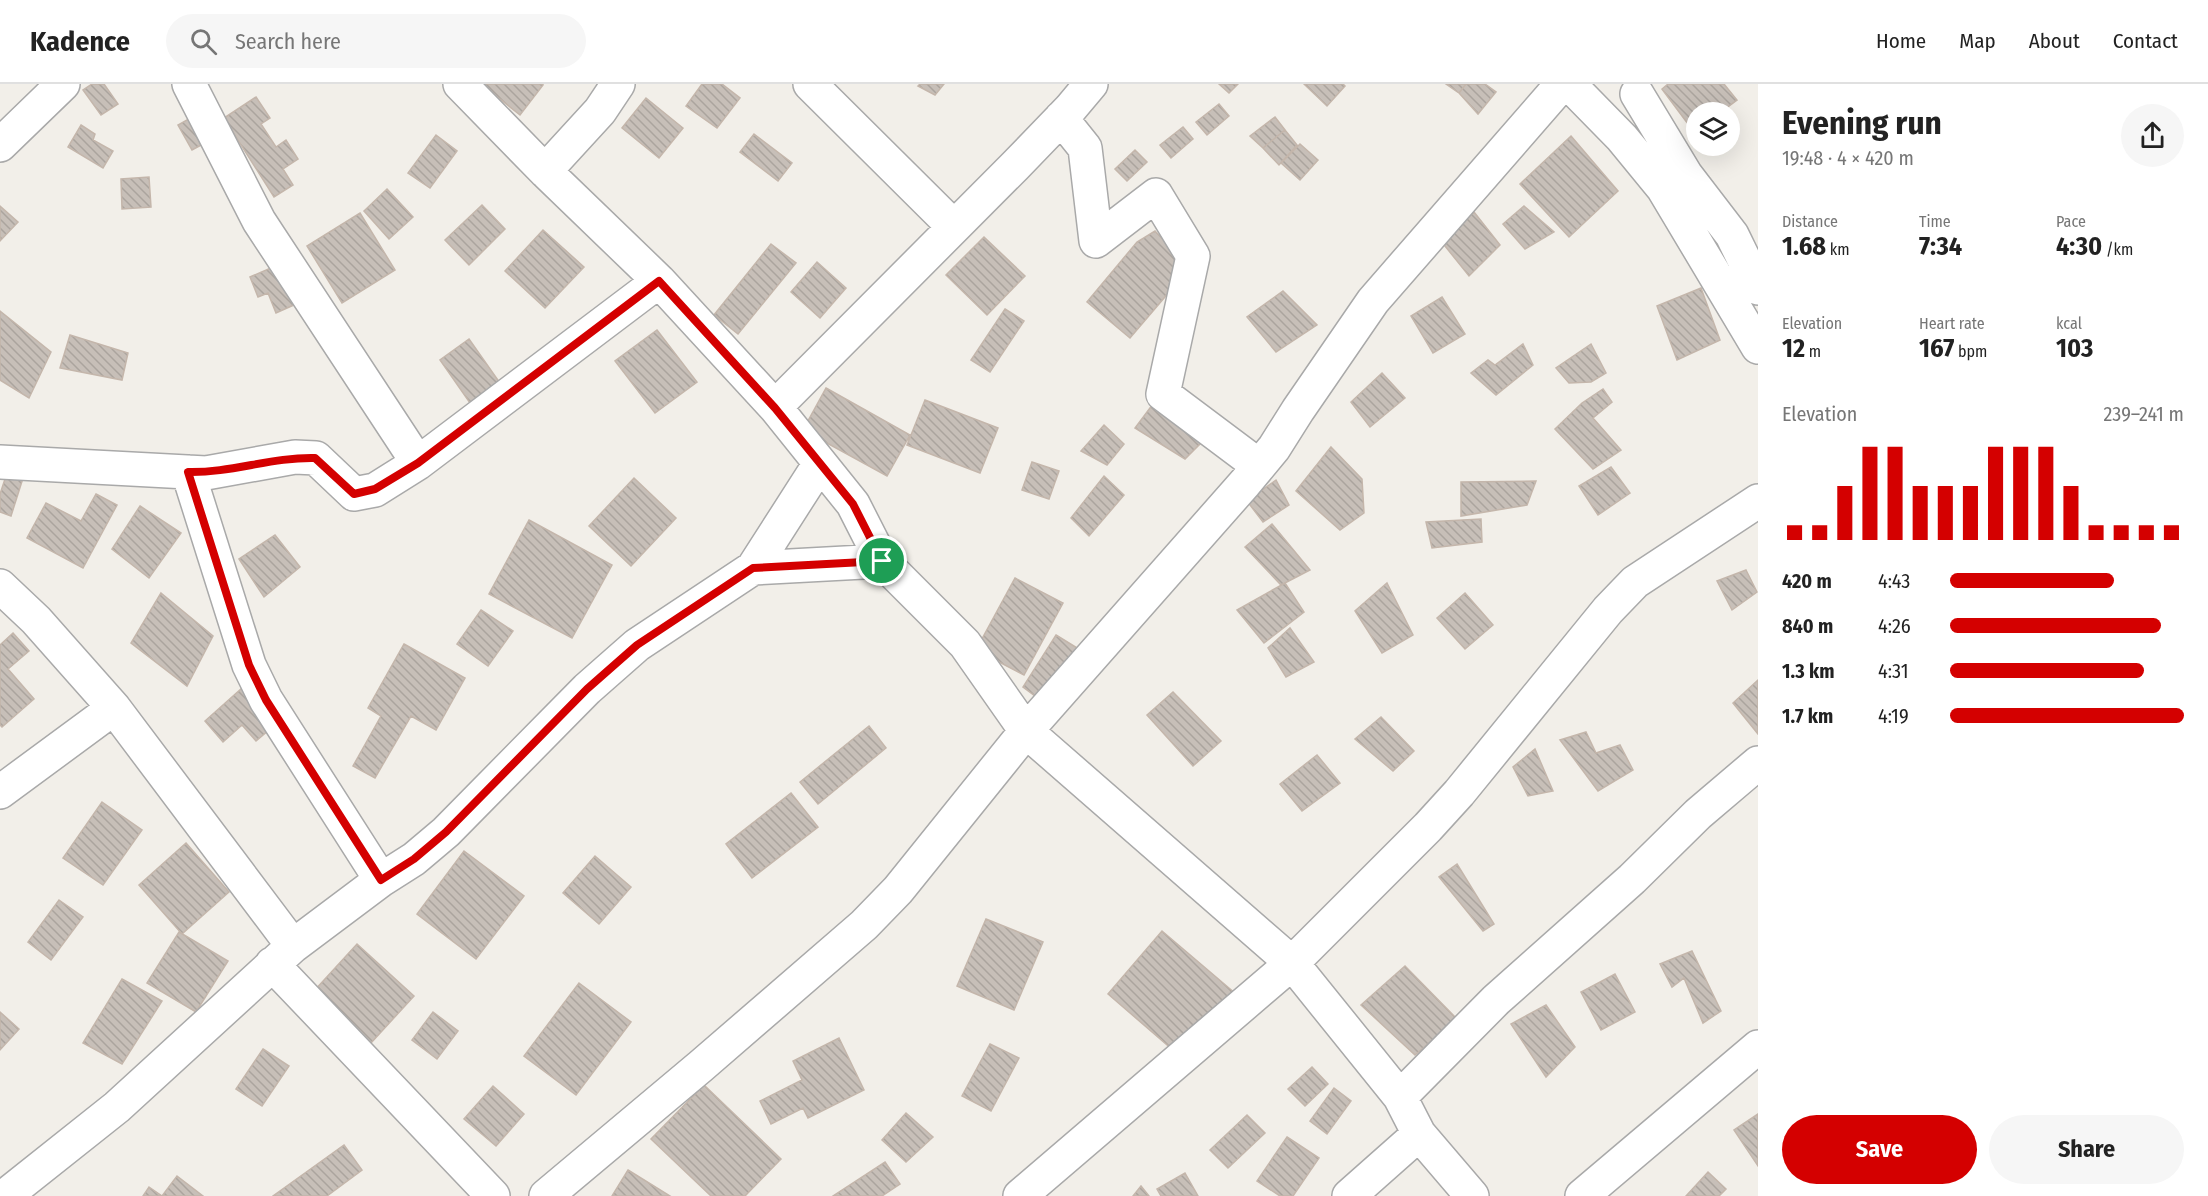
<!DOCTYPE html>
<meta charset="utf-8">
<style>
:root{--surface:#fff;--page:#f6f6f6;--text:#222;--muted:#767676;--line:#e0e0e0;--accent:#d40000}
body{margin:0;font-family:"Fira Sans Condensed",sans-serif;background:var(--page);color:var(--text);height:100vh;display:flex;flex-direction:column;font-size:22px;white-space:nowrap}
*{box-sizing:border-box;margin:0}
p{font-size:20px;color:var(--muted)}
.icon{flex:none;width:33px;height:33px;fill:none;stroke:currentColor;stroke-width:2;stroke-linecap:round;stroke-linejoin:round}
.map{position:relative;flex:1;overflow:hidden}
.drawer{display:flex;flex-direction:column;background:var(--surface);width:450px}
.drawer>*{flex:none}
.fabs{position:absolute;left:1686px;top:18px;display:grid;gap:12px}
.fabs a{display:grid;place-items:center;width:54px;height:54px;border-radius:50%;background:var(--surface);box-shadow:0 6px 24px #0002;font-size:30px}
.pin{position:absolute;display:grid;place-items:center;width:51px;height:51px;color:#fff;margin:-26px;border:3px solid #fff;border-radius:50%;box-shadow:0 2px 6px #0007}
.round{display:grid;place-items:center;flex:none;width:63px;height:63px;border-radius:32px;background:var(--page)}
.headline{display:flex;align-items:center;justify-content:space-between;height:102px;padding:0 24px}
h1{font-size:33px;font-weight:700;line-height:45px}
.metrics{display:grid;grid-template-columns:repeat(3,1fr);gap:9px;height:102px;padding:6px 24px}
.metrics div{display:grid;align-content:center}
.metrics b{font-size:26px;font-weight:700}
.metrics small{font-size:16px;font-weight:400}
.metrics p{font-size:16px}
.chart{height:168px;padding:12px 24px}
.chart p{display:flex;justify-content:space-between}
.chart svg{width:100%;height:108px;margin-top:6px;stroke:var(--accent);stroke-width:6}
.button{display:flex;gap:12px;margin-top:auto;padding:12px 24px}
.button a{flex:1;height:69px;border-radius:36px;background:var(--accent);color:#fff;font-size:24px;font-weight:700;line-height:69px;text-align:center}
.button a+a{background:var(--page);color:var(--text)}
ul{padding:0 24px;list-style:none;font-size:20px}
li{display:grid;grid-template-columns:96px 72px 1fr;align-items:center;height:45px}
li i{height:15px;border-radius:8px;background:var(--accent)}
header{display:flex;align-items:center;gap:36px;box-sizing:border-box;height:84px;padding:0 30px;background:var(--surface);border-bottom:2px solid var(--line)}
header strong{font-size:28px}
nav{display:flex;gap:33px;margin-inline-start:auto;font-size:21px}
.search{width:420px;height:54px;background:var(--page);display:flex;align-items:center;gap:15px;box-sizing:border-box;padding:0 21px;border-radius:33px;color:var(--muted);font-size:22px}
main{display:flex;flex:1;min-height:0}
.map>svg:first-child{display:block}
.building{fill:url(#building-back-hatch);stroke:#c4b6ab;stroke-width:1.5}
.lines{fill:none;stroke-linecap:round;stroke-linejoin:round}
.minor-casing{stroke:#a9a9a9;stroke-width:36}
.minor{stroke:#fff;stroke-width:33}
.route-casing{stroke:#fff;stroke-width:12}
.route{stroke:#d40000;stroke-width:8}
</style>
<header>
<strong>Kadence</strong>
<div class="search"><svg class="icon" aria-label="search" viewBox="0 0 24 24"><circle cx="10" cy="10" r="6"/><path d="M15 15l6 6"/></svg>Search here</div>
<nav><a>Home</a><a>Map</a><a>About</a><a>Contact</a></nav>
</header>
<main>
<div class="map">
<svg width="1758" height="1112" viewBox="0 0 1758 1112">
<defs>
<pattern id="building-back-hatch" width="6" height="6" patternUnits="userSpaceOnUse" patternTransform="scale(1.5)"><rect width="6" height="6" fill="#c7bfb8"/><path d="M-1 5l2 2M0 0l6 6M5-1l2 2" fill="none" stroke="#aba49e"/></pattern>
</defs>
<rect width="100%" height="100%" fill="#f2efe9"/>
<path class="building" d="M92,0H104L118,20L101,31L83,6Z
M481,0H543V1L520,31Z
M702,0H722L740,14L717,44L686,22Z
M920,0H944L935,11L918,2Z
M1219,0H1238L1229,9Z
M1304,0H1343L1345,2L1327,22Z
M1446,0H1466L1459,9Z
M1466,0H1485L1496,8L1478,30L1459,9Z
M1668,0H1724L1737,16L1721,28H1696V47L1694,48L1662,5Z
M256,13L270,34L261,40L276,63L286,56L298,75L283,85L293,101L274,113L224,34Z
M646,14L683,44L659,74L622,44Z
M1219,20L1229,32L1207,51L1196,38Z
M194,32L207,58L192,66L178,41Z
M1275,33L1285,46L1263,64L1250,52Z
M81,41L95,50L93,56L113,67L103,84L68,63Z
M1183,43L1193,55L1171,74L1160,61Z
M1285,46L1297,61L1279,81L1263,64Z
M754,50L792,79L778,97L740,68Z
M436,51L457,67L430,104L408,89Z
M1571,52L1618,107L1569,153L1520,100Z
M1300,60L1318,76L1300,96L1281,79Z
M1135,66L1147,78L1127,97L1115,85Z
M149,93L151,123L122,125L121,95Z
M387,105L413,133L389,155L364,127Z
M482,121L505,145L469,181L445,156Z
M0,122L18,138L0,157Z
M1524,122L1554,148L1525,165L1503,140Z
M1474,128L1500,161L1469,192L1441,157Z
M360,129L395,186L342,219L307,162Z
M543,146L584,183L545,224L505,187Z
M1155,147L1181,174L1170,207L1130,254L1087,218L1137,158Z
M984,153L1025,192L987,231L946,191Z
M771,160L796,179L738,250L714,231Z
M817,178L846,204L820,234L791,208Z
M280,180L296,220L276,229L268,209L258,213L250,193Z
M1701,204L1720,256L1677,276L1657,222Z
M1283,207L1317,241L1276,268L1247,233Z
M1442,213L1465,250L1433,269L1411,232Z
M1005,225L1024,237L990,288L971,276Z
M0,227L51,268L29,314L0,296Z
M657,246L697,298L655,329L615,277Z
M70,251L128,269L122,296L60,284Z
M469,255L507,309L477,329L440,276Z
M1523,260L1533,281L1496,311L1471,289L1488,276L1495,281Z
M1591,260L1606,289L1591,298L1569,299L1556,284Z
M1382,289L1405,314L1370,343L1351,318Z
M826,304L910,351L887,392L803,346Z
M1603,305L1612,318L1593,334L1621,366L1593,385L1555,345L1582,319Z
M1159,312L1204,356L1185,375L1135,344Z
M925,316L998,344L980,389L907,361Z
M1104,341L1124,360L1107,381L1081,367Z
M1331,363L1362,395L1364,429L1340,446L1296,407Z
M1032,378L1059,387L1049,415L1022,406Z
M1611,383L1630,409L1598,431L1579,402Z
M8,386L24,391L11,432L0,428V410Z
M1104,392L1124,411L1089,452L1071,434Z
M634,394L676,434L631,482L589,442Z
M1276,396L1289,421L1263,438L1247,417Z
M1536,397L1527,421L1461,432V398Z
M96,410L117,421L83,484L27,454L46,419L81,437Z
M140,422L181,449L149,494L112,465Z
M1481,435L1482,458L1432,464L1426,438Z
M529,436L612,481L572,554L489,510Z
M1272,440L1310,486L1281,501L1245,463Z
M275,451L300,483L264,513L239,475Z
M1746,486L1757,508L1732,526L1717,497Z
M1015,494L1063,519L1024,591L976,566Z
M1285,499L1304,528L1264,559L1237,526Z
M1387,499L1413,551L1382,569L1355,527Z
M161,509L213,552L187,602L131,559Z
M1465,509L1493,541L1465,565L1437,534Z
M481,526L513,547L488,582L457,560Z
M1290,544L1314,578L1286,593L1268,564Z
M13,549L29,567L8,585L34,615L2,643L0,641V561Z
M1056,551L1082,567L1043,618L1023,603Z
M404,560L465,594L436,646L411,632L375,694L353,682L381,632L368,624Z
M1758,596V650L1733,619Z
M242,604L275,641L256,657L242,641L223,658L205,637Z
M1173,608L1221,657L1193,682L1147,631Z
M1381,633L1414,667L1393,687L1355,655Z
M869,642L886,664L818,720L800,698Z
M1586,648L1596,669L1620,661L1633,686L1598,707L1560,656Z
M1535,665L1553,707L1528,712L1513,683Z
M1317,671L1340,699L1302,727L1280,700Z
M791,709L818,743L752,794L726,760Z
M102,718L142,746L103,801L63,774Z
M186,759L229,808L182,850L139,801Z
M464,767L524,812L476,875L417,830Z
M595,772L631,803L599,840L563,809Z
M1457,780L1494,840L1483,847L1439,793Z
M59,816L83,833L51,876L28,858Z
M986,835L1043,858L1014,926L957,902Z
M1162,847L1236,910L1181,973L1108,910Z
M179,848L228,877L196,928L147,899Z
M357,860L414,912L371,959L314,907Z
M1692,867L1721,927L1703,939L1684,894L1672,903L1660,880Z
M1405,882L1457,935L1415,971L1361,921Z
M1615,890L1635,928L1601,946L1581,908Z
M122,895L162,917L122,980L83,959Z
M579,899L631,938L576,1011L524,972Z
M1546,921L1575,963L1546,993L1511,940Z
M0,928L19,945L0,966Z
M433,928L458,947L437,975L412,956Z
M839,954L864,1006L808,1034L803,1024L771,1040L760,1017L802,996L793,977Z
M990,960L1019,974L991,1027L962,1012Z
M263,965L289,982L262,1022L236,1005Z
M1312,983L1328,1000L1305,1022L1288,1005Z
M704,1001L781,1075L745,1112H711L651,1055Z
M493,1002L524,1030L496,1062L464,1035Z
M1334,1004L1351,1017L1327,1050L1310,1037Z
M906,1029L933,1053L906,1078L882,1056Z
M1758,1030V1082L1734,1046Z
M1247,1031L1265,1049L1228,1084L1210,1066Z
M1287,1053L1319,1074L1293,1112H1280L1257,1097Z
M344,1061L362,1086L327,1112H273Z
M885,1078L900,1100L882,1112H833Z
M628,1086L670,1112H612Z
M1708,1088L1726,1105L1719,1112H1686Z
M1185,1089L1198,1112H1161L1157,1105Z
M177,1092L203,1112H162Z
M1141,1102L1149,1112H1133Z
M149,1103L162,1112H143Z"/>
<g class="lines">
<g class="minor-casing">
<path id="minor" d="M189,0L259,137L418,379
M460,0L545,87L659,197L775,323L853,420L882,477L965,560L1026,647L1292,879L1400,1013L1419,1050L1472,1112
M810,0L953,142
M1569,0L1622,54L1663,104L1758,263
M1637,10L1686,91L1732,151L1758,204
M1061,34L1085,64L1096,157L1156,111L1193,172L1163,310L1259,382
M0,61L63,0
M545,87L600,27L618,0
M775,323L1015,82L1070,25L1091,0
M0,378L206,389L295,373L316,374L354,410L375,406L418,379L659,197
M188,388L249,581L266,616L381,796
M753,484L882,477
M0,502L36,536L114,624L293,862
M0,708L114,624
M272,880L493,1112
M1400,1013L1496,916L1632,795L1698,730L1758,679
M5,1112L117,1023L293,862L381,796L414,775L446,748L587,605L637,561L753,484L819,381
M546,1112L701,982L864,841L898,806L1026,647L1245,399L1274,364L1298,326L1373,217L1562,0
M1020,1112L1292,879L1428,743L1459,709L1608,526L1635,498L1758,417
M1349,1112L1419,1050
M1582,1112L1758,963"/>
</g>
<use href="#minor" class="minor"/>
</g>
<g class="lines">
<g class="route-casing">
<path id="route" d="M659,197L775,324L853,420L882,477L753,484L637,561L587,605L446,748L414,775L381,796L266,616L249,581L188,388C231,389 272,373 315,374L354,410L375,405L418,379Z"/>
</g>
<use href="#route" class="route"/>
</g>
</svg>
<div class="fabs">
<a><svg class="icon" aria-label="layers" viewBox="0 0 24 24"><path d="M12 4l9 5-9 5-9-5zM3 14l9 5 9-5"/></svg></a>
</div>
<div class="pin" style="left:882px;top:477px;background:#1e9e55"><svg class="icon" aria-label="arrive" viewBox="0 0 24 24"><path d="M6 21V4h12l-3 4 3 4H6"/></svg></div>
</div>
<section class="drawer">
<div class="headline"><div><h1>Evening run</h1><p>19:48 · 4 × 420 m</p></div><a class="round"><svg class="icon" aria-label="share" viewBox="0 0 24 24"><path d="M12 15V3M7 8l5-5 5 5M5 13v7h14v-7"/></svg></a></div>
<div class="metrics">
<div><p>Distance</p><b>1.68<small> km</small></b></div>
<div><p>Time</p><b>7:34</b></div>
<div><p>Pace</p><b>4:30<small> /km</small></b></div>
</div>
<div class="metrics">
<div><p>Elevation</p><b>12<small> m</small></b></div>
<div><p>Heart rate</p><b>167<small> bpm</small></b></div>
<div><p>kcal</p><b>103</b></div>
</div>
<div class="chart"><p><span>Elevation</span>239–241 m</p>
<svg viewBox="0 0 160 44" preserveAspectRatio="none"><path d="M5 44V38M15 44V38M25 44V22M35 44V6M45 44V6M55 44V22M65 44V22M75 44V22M85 44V6M95 44V6M105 44V6M115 44V22M125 44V38M135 44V38M145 44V38M155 44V38"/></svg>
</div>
<ul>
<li><b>420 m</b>4:43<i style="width:70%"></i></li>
<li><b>840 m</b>4:26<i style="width:90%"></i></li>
<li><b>1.3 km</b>4:31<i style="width:83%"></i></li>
<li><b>1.7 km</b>4:19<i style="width:100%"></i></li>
</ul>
<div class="button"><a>Save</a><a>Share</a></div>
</section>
</main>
